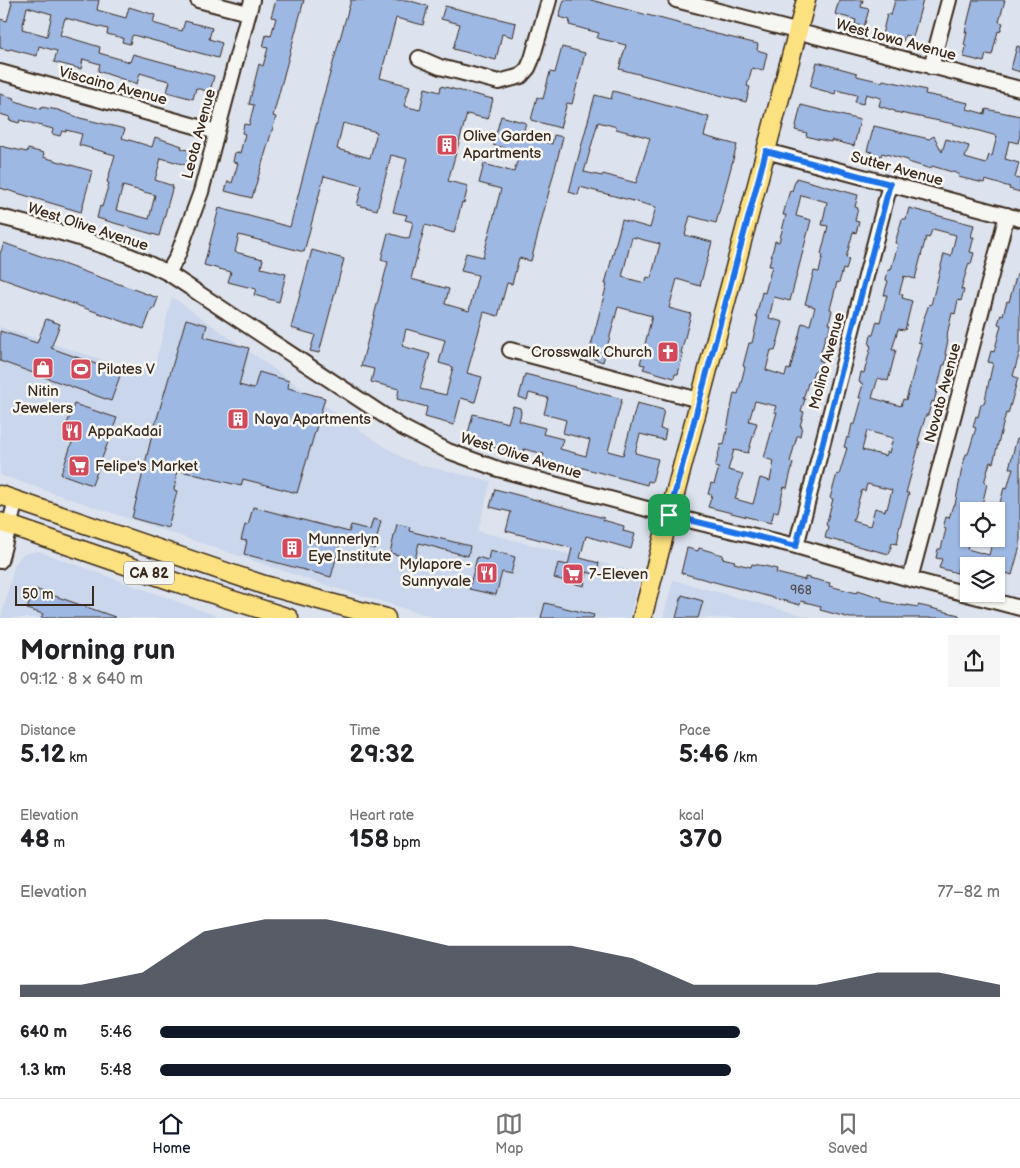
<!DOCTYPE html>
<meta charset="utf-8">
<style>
:root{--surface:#fff;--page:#f6f6f6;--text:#202124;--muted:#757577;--line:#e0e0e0;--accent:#111827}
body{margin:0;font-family:"Balsamiq Sans",sans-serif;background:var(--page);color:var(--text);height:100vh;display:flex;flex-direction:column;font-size:19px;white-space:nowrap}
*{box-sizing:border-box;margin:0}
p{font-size:16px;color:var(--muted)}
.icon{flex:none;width:28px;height:28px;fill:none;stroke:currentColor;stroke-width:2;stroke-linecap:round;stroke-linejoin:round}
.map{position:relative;height:618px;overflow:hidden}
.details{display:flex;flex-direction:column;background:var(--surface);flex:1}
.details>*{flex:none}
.controls{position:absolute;left:960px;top:502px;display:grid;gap:10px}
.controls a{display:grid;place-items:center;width:45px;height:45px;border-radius:0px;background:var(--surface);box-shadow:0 1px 4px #0004;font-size:25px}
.scale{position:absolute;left:15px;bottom:12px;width:79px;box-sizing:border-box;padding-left:5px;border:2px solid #3b2a1e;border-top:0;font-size:14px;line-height:18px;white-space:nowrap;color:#3b2a1e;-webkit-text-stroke:4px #f6f6f2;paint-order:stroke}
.pin{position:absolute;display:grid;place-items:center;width:42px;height:42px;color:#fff;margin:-21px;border-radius:10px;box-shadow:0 2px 8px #0006}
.round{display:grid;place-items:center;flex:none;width:52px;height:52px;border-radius:0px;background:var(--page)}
.summary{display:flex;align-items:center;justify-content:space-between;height:85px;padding:0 20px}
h1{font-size:28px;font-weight:800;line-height:38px}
.metrics{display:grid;grid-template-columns:repeat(3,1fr);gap:8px;height:85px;padding:5px 20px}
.metrics div{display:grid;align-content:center}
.metrics b{font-size:25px;font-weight:800}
.metrics small{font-size:14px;font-weight:400}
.metrics p{font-size:14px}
.chart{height:140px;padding:10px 20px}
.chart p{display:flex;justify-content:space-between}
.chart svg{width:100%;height:90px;margin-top:5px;fill:var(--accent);opacity:.7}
ul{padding:0 20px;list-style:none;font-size:16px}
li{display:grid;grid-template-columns:80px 60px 1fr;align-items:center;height:38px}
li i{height:12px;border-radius:6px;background:var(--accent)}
.tab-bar{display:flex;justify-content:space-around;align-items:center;height:70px;border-top:1px solid var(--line);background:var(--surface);font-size:14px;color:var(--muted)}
.tab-bar a{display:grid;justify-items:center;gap:2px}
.tab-bar .active{color:var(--accent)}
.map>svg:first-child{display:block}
.built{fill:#c9d6eb}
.building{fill:#9eb8e4;stroke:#3b2a1e;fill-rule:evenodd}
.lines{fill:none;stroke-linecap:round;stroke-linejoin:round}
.minor-casing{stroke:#3b2a1e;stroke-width:18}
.major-casing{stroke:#3b2a1e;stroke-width:21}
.minor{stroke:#f6f6f2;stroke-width:14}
.major{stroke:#fbe180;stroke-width:18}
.route-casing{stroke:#fff;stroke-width:10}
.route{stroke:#1a73e8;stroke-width:6}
.labels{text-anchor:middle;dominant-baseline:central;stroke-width:5;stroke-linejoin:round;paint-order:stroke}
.number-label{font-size:12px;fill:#544e50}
.shield{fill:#f6f6f2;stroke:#73675e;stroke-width:1}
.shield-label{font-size:14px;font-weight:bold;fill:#3b2a1e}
.street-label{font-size:15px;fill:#3b2a1e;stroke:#f6f6f2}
.poi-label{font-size:15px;fill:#3b2a1e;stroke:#f6f6f2;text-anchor:start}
</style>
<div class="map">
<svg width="1020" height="618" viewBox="0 0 1020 618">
<rect width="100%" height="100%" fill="#dce3ee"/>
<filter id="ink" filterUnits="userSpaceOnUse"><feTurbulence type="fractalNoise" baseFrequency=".02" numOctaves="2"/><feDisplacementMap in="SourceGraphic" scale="10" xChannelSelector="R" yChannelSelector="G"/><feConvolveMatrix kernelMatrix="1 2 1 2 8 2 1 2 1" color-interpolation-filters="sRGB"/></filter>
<g filter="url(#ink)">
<path class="built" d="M172,297L367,435L403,458L424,466L491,481L478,531L641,573L629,618H437L322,584L0,475V327L131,369H154Z
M38,551L60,559L223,618H1L15,564L23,554Z
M673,580L812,618H663Z"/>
<path class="building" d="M11,0H99L97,10L126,18L129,7L155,15L153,23L170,28L182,31L185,21L212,28L209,39L222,43L218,58L133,35L132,36L130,44L122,42L123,38L107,34L108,29L65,18L60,35L100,47L99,53L130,62L133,54L214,76L210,92L196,88L193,99L167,92L170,81L153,77L140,73L137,84L98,71L100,64L83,59L81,69L54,62L57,51L39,46L37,56L10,49L9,50L0,48V19L7,21L12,3H11ZM27,7L52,14L47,36L22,29Z
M276,0H304L273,116L276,117L252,198L225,191L228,181L232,183L238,163L233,162L235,152L240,153L245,134L242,133L244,124L249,125L254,105L249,104L259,64L263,66L268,48L263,47L266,35L271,36L276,18L271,17Z
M351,0H407L428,6L423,25L396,18L380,78L410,86L404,106L420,110L425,88L440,92L441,86L493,99L488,119L467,114L448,181L468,186L464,203L462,202L454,233L425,225L411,279L449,289L445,304L469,311L478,275L461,271L466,253L483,257L501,189L479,183L484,164L514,172L520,152L493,145L501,116L526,123L522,136L552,144L554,135L563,137L531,261L519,258L512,284L507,283L498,316L484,312L467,373L482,377L475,402L461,398L454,425L425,417L427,407L397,399L399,389L371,382L374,369L361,366L388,262L381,260L388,233L409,239L413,222L405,220L407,215L393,212L407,159L391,155L377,210L357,205L362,186L324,176L304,252L239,235L235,252L263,259L261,268L286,274L279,302L254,295L256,289L228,282L231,272L204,265L219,208L290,227L323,98ZM343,123L377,132L370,158L337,149ZM406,329L445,340L439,363L453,367L446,395L420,389L430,354L402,346Z
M564,0H591L704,30V31L758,44L757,50L767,53L763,71L752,68L747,86L750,87L746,102L619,69L626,45L597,38L599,33L569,25L570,20L559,17Z
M839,0H863L861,7L869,9L864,27L855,24L856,20L835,14Z
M895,0H923L913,37L905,35L903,41L882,35L887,14L891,15Z
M973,0H1005L999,22L1003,23L1000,32L998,31L992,55L986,54L984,62L964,57L966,46L964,45L967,32H965Z
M445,6L516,23L513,37L502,34L496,60L453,49L460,24L441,19Z
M1017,46L1020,47V72L1011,69Z
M562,47L585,53L572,104L567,103L560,128L531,120L537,97L543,99L550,72L555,73Z
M817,62L857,73V76L882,82L883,80L902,84L926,90L925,94L969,103L967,109L985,114L986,109L1020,116V136L1018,143L1009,141L1005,159L1019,163L1015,178L1020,179V192L1009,189L1010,187L985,180L984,183L958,177L959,174L932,166L931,169L908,162V160L882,153L881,156L871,154L872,152L867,151L874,126L929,139L934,136L942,152L946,139L969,146L965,158L986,164L989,155L992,156L997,136L954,124L895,112V111L879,106L881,98L866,94L863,104L855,102L857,95L836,90L835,94L810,87Z
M613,91L709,117L704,136L737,145L716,223L690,216L685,235L712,242L700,286L677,279L669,308L691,314L681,353L683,354L678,374H675L674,378L643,369L645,365L640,364L652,316L618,307L603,362L588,357L607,284H605L622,220L650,228L656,207L580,187L578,195L569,192L595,95L611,99ZM598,122L617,127L616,129L650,138L636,183L603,174L602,176L584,172ZM632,237L660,244L651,278L647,277L645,283L622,277Z
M0,94L14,98L13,100L16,101L24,104L41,109V107L58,110L80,118L125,129L122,138L136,142L152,147L155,137L182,146L181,148L193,152L189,166L161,158L155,180L173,186L159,236L97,218L100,206L102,207L109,183L107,182L115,155L79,145L82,134L66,130V132L62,131L60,136L52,134L53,129L20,120L19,123L9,120L10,117L0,114ZM123,186L155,195L149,219L116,210Z
M801,105L860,120L854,146L831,140V142L817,139L806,136L807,133L795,130Z
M0,146L27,152L28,149L44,153L43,157L92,171L81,212L0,188Z
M796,178L858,195L855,207L858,208L855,221L859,222L856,233L853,232L846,258L849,259L846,270L843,269L839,283L837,282L830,309L832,310L829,324H831L828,334H826L819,360L822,361L819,372L814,371L810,383H808L803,399H805L801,411L804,412L800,426H802L800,436H797L790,462L793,463L787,488L784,487L778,512L774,511L771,523L708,507L712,495L708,494L711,483L714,484L719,468L715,467L721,444L724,445L734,393L738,394L745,367L743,366L749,343H752L758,317H756L762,292L765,293L772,266H769L775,241L779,242L786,215H783L790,190L792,191ZM801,195L827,202L822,225L828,226L821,254L823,255L819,272L814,271L805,304L815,307L810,325L802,323L790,370L787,369L785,376L766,370L771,350L775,351L783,322L769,318L774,297L790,301L803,251L811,220L796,216ZM755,401L776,406L774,412H777L764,458L774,461L770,481L760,478L753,504L735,499L743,474L728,470L734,450L748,453L757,423L749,421Z
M909,208L974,225L971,237H974L970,252L974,253L971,264L969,263L961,289L964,290L961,301L958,300L955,314L952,313L946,339L948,340L945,354L947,355L945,365H943L934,402L932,401L928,415H926L918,441L920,442L906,493H909L898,533H899L897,544L892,543L889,554L825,538L828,526L826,525L833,499L830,498L837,474L839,475L847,448L844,447L847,437L849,438L852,424H855L862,398H859L863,384L859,382L861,372L864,373L871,346L869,345L871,335H873L877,321L880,322L887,295H884L888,281L886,280L888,270H891L898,244L895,243L902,219H906ZM933,229L956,235L951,256L944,254L931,305L929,304L923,321L918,342L921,343V345L906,400L903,399L901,406L872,398L878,378L888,381L896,350H892L898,329L905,330L912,301L902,298L903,295L899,294L904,276L915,279L926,237L929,238L932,230ZM867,431L893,438L889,453L887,452L886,456L862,450ZM867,484L892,490L887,509L886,508L885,511L875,508L870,526L853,521L861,492L862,490L865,491Z
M4,243L158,298L154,309L152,308L144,329L0,278V254Z
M312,250L344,259L319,353L310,351L315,335L291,328Z
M1017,273H1020V351L1013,376L1018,378L1008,414L1006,413L993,463L990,462L984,483L987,484L982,505L980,511H969V539H970L967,549L989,555L992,543L996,539L1000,510H998L1004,488L1007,489L1013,468H1009L1017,438H1020V546L1012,575L1006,573L1000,594L996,593V566H969V570L958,567L957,573L939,568L942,559L936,558L938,549H941L946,529L943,528L946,517L949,518L953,505H955L962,468L966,454H968L976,428L973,427L976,416L978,417L981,404H984L993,363L988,362L991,351L994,352L997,341L1001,325L998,324L1001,314L1003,315L1007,301L1009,302Z
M46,319L60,324L51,348L121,373L111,401L0,361V331L37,343Z
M186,319L207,325L204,337L249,348L239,385L254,389L259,372L289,381L288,388L325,398L297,493L243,479L241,486L177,470L174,490L177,491L168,528L132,518L151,439Z
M525,374L622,399L608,451L623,455L637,403L664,410L660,429L666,430L664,440L640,434L635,453L658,459L652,482L648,481L647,485L575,466V468L542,459L544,454L524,449L523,454L466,441L473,414L508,423L513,406L520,408L521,413L519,421L545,428L543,434L563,439L560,449L586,456L590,440L563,433L566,420L544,414L548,398L529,393L527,400L519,397Z
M74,404L117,418L92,485L61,474L74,437L64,433Z
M495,489L604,518L603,520L624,526L623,531L635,534L631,549L586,536L580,558L599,563L596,575L587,572L584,586L554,578L558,563L568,565L572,548L506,531L511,512L490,507Z
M253,507L349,532L351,525L370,530L373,519L381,521L374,549L341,540L331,577L244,554L247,541L241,540L245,525L248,526Z
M397,524L410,527L409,531L470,546L468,556L419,543L415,559L390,553Z
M687,548L698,551L699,548L723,555L722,558L735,561L734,563L751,567L752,564L765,566L777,569L776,573L805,580V577L830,583L829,586L857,593L858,590L882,598V601L900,605L907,606V605L918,607V605L927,607L959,615V618H850L820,610L821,606L801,601L800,605L681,573Z
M490,550L515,557L511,574L502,572L496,595L469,589L477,557L488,560Z
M35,589L115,617V618H41L43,614L27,609Z
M682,595L703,601L698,618H676Z
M545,603L594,615L593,618H541Z"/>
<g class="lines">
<g class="minor-casing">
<path id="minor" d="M198,0L248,13
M676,0L1020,89
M419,58L440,67L499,82L521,76L528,68L532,59L549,0
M931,67L949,0
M0,72L217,132
M766,151L1020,219
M0,217C58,231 115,246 168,273L403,428L448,451L498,469L688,520L796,546L910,579L1020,608
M168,273L177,257L201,192L252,0
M510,350L699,400
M796,546L890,184
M0,561L16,500
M910,579L1007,215"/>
</g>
<g class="major-casing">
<path id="major" d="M0,495L264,585L386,618
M0,522L175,582L289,618
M642,618L806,0"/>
</g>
<use href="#minor" class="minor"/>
<use href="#major" class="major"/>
</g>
</g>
<g class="lines" filter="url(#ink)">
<g class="route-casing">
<path id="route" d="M766,151L890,184L796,546L669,515Z"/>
</g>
<use href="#route" class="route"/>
</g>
<defs>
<g id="building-square" transform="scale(1.125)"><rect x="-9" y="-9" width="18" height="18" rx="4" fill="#d1495b" stroke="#f6f6f2"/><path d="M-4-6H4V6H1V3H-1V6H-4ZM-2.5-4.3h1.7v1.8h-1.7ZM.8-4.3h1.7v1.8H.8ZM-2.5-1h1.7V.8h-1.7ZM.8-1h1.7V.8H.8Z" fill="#fff"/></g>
<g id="church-square" transform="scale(1.125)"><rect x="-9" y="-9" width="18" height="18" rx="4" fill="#d1495b" stroke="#f6f6f2"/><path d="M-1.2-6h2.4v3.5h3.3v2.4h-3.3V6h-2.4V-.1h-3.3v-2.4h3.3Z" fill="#fff"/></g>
<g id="shop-square" transform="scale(1.125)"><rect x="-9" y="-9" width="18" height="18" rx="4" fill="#d1495b" stroke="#f6f6f2"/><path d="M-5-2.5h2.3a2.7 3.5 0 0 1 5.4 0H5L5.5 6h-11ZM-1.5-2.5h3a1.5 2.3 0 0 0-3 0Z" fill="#fff"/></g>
<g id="stadium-square" transform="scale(1.125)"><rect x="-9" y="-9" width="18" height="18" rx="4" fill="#d1495b" stroke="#f6f6f2"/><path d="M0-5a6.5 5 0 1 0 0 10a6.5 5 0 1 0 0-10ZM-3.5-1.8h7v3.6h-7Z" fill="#fff"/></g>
<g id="restaurant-square" transform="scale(1.125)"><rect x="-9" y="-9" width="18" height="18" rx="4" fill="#d1495b" stroke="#f6f6f2"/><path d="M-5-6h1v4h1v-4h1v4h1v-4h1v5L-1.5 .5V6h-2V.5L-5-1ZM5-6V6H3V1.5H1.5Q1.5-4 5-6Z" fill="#fff"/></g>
<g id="supermarket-square" transform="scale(1.125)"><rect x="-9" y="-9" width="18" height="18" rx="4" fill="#d1495b" stroke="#f6f6f2"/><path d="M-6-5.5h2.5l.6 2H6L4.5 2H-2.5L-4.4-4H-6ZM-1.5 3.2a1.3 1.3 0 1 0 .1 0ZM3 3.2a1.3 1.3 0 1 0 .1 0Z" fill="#fff"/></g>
</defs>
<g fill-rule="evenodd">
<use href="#building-square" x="447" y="145"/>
<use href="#church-square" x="668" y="352"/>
<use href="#shop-square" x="43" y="368"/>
<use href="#stadium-square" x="81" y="369"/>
<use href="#building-square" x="238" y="419"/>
<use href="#restaurant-square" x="72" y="431"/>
<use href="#supermarket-square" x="79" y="466"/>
<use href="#building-square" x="292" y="548"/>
<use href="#restaurant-square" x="487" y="573"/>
<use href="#supermarket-square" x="573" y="574"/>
</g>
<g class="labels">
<g class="number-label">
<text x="801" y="590">968</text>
</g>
<rect class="shield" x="124" y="561.5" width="50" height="23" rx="4"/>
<g class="shield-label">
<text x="149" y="573">CA 82</text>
</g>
<g class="street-label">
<text transform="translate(896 40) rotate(15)">West Iowa Avenue</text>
<text transform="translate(113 86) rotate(15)">Viscaino Avenue</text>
<text transform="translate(199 134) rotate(-75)">Leota Avenue</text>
<text transform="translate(897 169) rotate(15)">Sutter Avenue</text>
<text transform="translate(88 227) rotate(18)">West Olive Avenue</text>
<text transform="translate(827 361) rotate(-75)">Molino Avenue</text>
<text transform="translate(943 393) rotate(-75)">Novato Avenue</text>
<text transform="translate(521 456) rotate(17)">West Olive Avenue</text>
</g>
<g class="poi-label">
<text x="463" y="136">Olive Garden<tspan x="463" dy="17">Apartments</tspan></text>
<text x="652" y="352" text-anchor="end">Crosswalk Church</text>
<text x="97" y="369">Pilates V</text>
<text x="43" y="391" text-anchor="middle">Nitin<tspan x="43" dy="17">Jewelers</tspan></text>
<text x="254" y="419">Naya Apartments</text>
<text x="88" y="431">AppaKadai</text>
<text x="95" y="466">Felipe's Market</text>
<text x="308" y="539">Munnerlyn<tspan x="308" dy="17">Eye Institute</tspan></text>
<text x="471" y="564" text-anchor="end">Mylapore -<tspan x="471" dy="17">Sunnyvale</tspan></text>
<text x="589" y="574">7-Eleven</text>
</g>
</g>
</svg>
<div class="controls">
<a><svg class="icon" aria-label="locate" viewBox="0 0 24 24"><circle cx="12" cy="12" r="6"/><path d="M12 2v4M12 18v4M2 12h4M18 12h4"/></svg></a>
<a><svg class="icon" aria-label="layers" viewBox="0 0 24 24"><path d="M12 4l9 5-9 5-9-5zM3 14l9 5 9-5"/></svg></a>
</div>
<div class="scale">50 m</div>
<div class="pin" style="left:669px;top:515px;background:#1e9e55"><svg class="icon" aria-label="arrive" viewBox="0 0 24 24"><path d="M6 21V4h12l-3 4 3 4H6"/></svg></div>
</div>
<section class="details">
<div class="summary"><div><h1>Morning run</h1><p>09:12 · 8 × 640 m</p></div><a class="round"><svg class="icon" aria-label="share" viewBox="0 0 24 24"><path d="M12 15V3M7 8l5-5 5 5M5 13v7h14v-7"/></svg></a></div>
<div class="metrics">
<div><p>Distance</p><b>5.12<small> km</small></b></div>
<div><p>Time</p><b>29:32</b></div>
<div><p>Pace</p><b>5:46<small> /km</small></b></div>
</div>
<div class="metrics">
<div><p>Elevation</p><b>48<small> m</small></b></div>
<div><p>Heart rate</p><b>158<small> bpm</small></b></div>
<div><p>kcal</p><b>370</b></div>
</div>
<div class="chart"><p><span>Elevation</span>77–82 m</p>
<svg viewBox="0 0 160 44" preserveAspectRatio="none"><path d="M0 44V38L10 38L20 32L30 12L40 6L50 6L60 12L70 19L80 19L90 19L100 25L110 38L120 38L130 38L140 32L150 32L160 38V44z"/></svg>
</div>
<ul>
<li><b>640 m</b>5:46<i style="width:69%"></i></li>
<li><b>1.3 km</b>5:48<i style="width:68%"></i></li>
</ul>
</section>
<nav class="tab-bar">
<a class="active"><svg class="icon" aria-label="home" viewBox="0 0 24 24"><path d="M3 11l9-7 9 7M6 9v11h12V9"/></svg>Home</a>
<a><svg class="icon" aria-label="map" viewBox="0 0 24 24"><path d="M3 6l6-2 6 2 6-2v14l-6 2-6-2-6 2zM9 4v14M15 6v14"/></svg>Map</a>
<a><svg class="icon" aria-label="saved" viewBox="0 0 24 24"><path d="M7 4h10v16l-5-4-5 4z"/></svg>Saved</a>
</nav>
